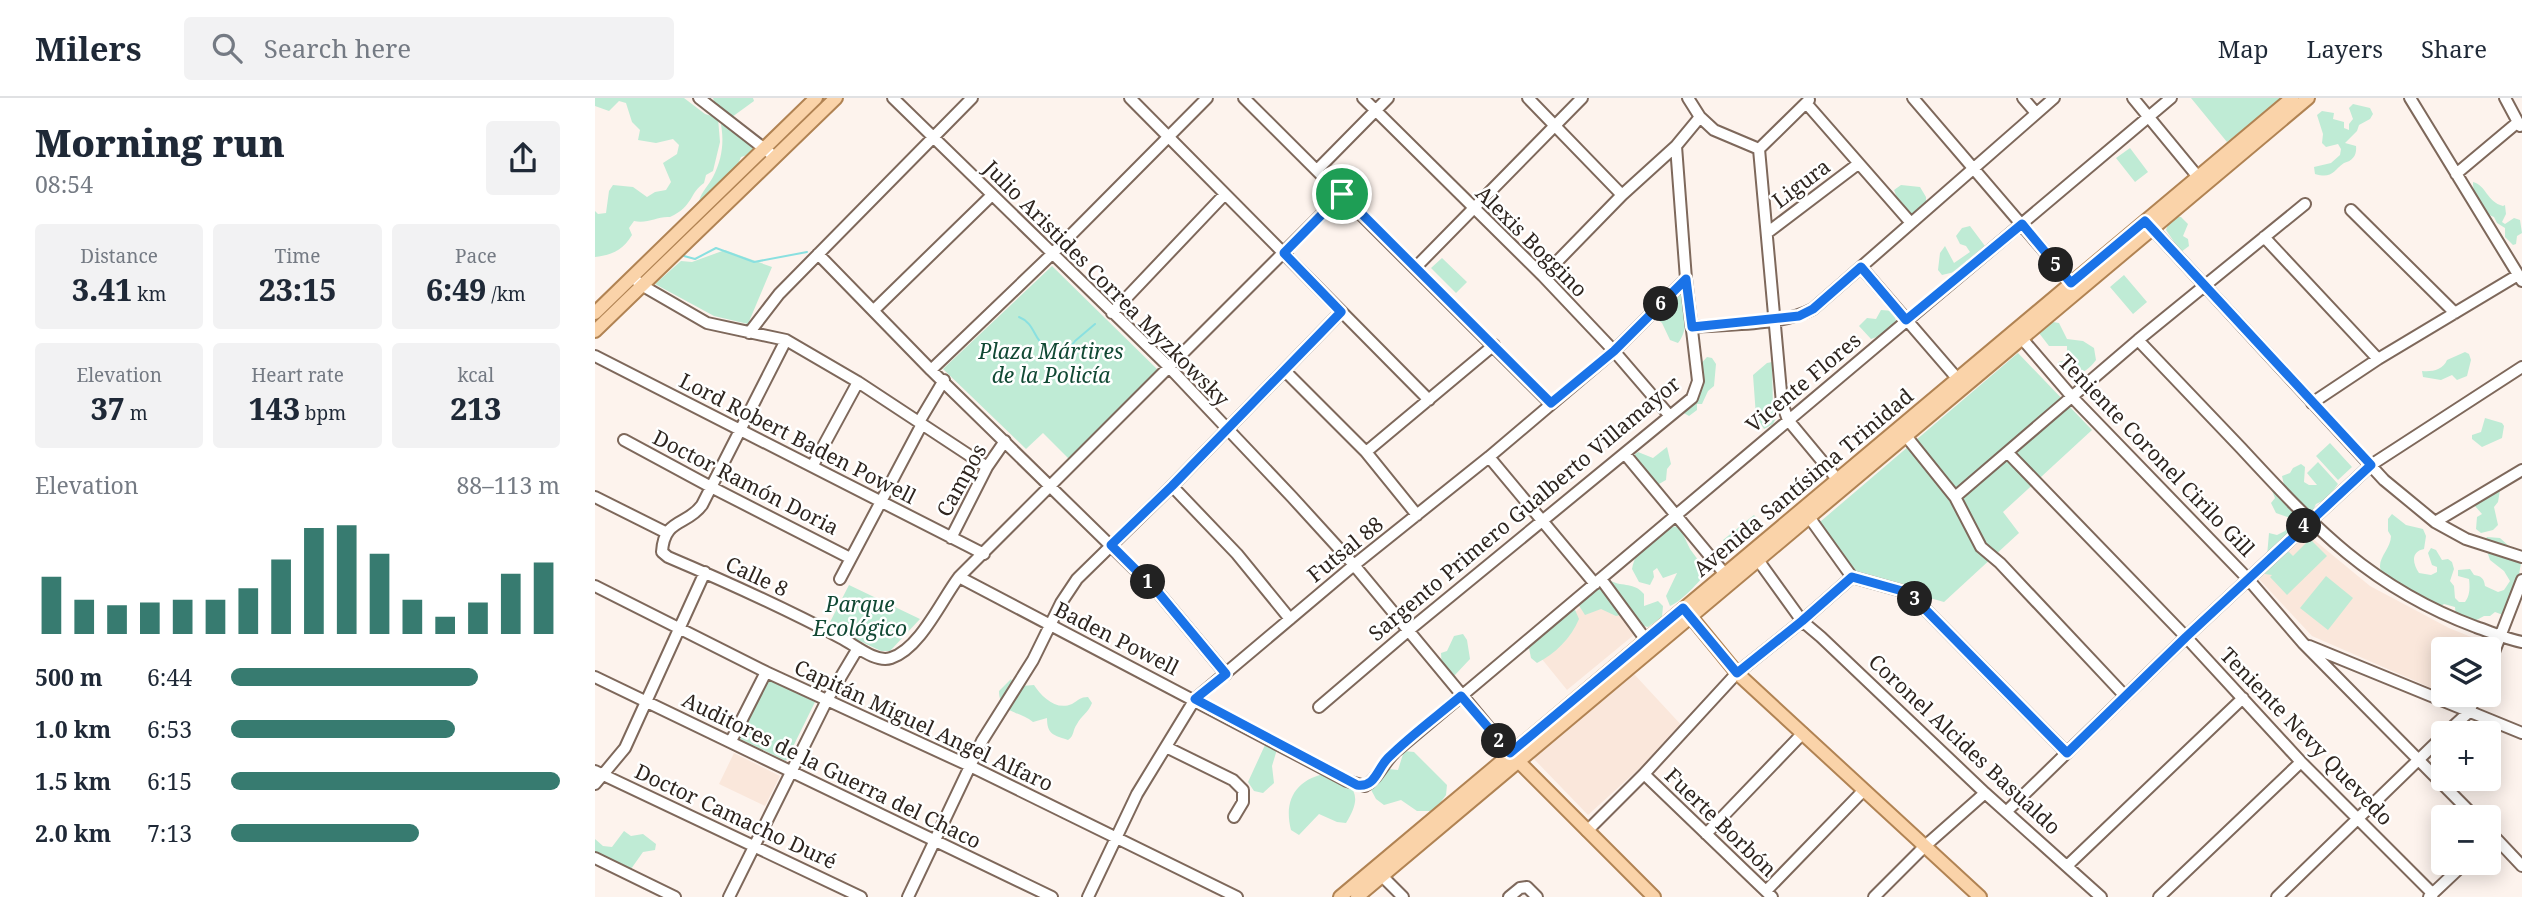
<!DOCTYPE html>
<meta charset="utf-8">
<style>
:root{--surface:#fff;--page:#f2f2f3;--text:#1f2937;--muted:#747a83;--line:#e0e1e3;--accent:#377b70}
body{margin:0;font-family:"Noto Serif",serif;background:var(--page);color:var(--text);height:100vh;display:flex;flex-direction:column;font-size:26px;white-space:nowrap}
*{box-sizing:border-box;margin:0}
p{font-size:23px;color:var(--muted)}
.icon{flex:none;width:38px;height:38px;fill:none;stroke:currentColor;stroke-width:2;stroke-linecap:round;stroke-linejoin:round}
.map{position:relative;flex:1;overflow:hidden}
.drawer{display:flex;flex-direction:column;background:var(--surface);width:595px}
.drawer>*{flex:none}
.controls{position:absolute;left:1836px;top:539px;display:grid;gap:14px}
.controls a{display:grid;place-items:center;width:70px;height:70px;border-radius:7px;background:var(--surface);box-shadow:0 4px 18px #0003;font-size:35px}
.pin{position:absolute;display:grid;place-items:center;width:60px;height:60px;color:#fff;margin:-30px;border:4px solid #fff;border-radius:50%;box-shadow:0 2px 7px #0007}
.km{position:absolute;width:35px;height:35px;margin:-18px;border-radius:50%;background:#222;color:#fff;font-size:19px;line-height:35px;text-align:center}
.round{display:grid;place-items:center;flex:none;width:74px;height:74px;border-radius:7px;background:var(--page)}
.overview{display:flex;align-items:center;justify-content:space-between;height:119px;padding:0 35px}
h1{font-size:38px;font-weight:800;line-height:52px}
.figures{display:grid;grid-template-columns:repeat(3,1fr);gap:10px;height:119px;padding:7px 35px}
.figures div{display:grid;align-content:center;border-radius:7px;background:var(--page);text-align:center}
.figures b{font-size:30px;font-weight:800}
.figures small{font-size:19px;font-weight:400}
.figures p{font-size:19px}
.chart{height:196px;padding:14px 35px}
.chart p{display:flex;justify-content:space-between}
.chart svg{width:100%;height:126px;margin-top:7px;stroke:var(--accent);stroke-width:6}
ul{padding:0 35px;list-style:none;font-size:23px}
li{display:grid;grid-template-columns:112px 84px 1fr;align-items:center;height:52px}
li i{height:18px;border-radius:9px;background:var(--accent)}
header{display:flex;align-items:center;gap:42px;box-sizing:border-box;height:98px;padding:0 35px;background:var(--surface);border-bottom:2px solid var(--line)}
header strong{font-size:33px}
nav{display:flex;gap:38px;margin-inline-start:auto;font-size:24px}
.search{width:490px;height:63px;background:var(--page);display:flex;align-items:center;gap:18px;box-sizing:border-box;padding:0 24px;border-radius:7px;color:var(--muted);font-size:26px}
main{display:flex;flex:1;min-height:0}
.map>svg:first-child{display:block}
.built{fill:#fae7db}
.green{fill:#bfebd5}
.lines{fill:none;stroke-linecap:round;stroke-linejoin:round}
.stream{stroke:#8ae0e0;stroke-width:2}
.minor-casing{stroke:#7e685b;stroke-width:14}
.major-casing{stroke:#b18353;stroke-width:16}
.minor{stroke:#fff;stroke-width:10}
.major{stroke:#fad3a9;stroke-width:12}
.route-casing{stroke:#fff;stroke-width:14}
.route{stroke:#1a73e8;stroke-width:9}
.labels{text-anchor:middle;dominant-baseline:central;stroke-width:5;stroke-linejoin:round;paint-order:stroke}
.street-label{font-size:21px;fill:#2e251f;stroke:#fff}
.park-label{font-size:21px;font-style:italic;fill:#114934;stroke:#fff}
</style>
<header>
<strong>Milers</strong>
<div class="search"><svg class="icon" aria-label="search" viewBox="0 0 24 24"><circle cx="10" cy="10" r="6"/><path d="M15 15l6 6"/></svg>Search here</div>
<nav><a>Map</a><a>Layers</a><a>Share</a></nav>
</header>
<main>
<section class="drawer">
<div class="overview"><div><h1>Morning run</h1><p>08:54</p></div><a class="round"><svg class="icon" aria-label="share" viewBox="0 0 24 24"><path d="M12 15V3M7 8l5-5 5 5M5 13v7h14v-7"/></svg></a></div>
<div class="figures">
<div><p>Distance</p><b>3.41<small> km</small></b></div>
<div><p>Time</p><b>23:15</b></div>
<div><p>Pace</p><b>6:49<small> /km</small></b></div>
</div>
<div class="figures">
<div><p>Elevation</p><b>37<small> m</small></b></div>
<div><p>Heart rate</p><b>143<small> bpm</small></b></div>
<div><p>kcal</p><b>213</b></div>
</div>
<div class="chart"><p><span>Elevation</span>88–113 m</p>
<svg viewBox="0 0 160 44" preserveAspectRatio="none"><path d="M5 44V24M15 44V32M25 44V34M35 44V33M45 44V32M55 44V32M65 44V28M75 44V18M85 44V7M95 44V6M105 44V16M115 44V32M125 44V38M135 44V33M145 44V23M155 44V19"/></svg>
</div>
<ul>
<li><b>500 m</b>6:44<i style="width:75%"></i></li>
<li><b>1.0 km</b>6:53<i style="width:68%"></i></li>
<li><b>1.5 km</b>6:15<i style="width:100%"></i></li>
<li><b>2.0 km</b>7:13<i style="width:57%"></i></li>
</ul>
</section>
<div class="map">
<svg width="1927" height="799" viewBox="0 0 1927 799">
<rect width="100%" height="100%" fill="#fdf3ed"/>
<path class="built" d="M1712,436L1775,488L1854,530L1891,545L1889,551H1848V595L1717,538L1664,481Z
M1006,492L1040,536L972,592L938,550Z
M1039,576L1089,630L993,717L938,660Z
M139,655L185,678L170,708L124,686Z"/>
<path class="green" d="M0,0H89L110,16L123,20L125,44L118,73L111,77L109,85C94,95 99,108 75,119C62,118 53,126 39,123L34,130L37,137C28,152 17,157 0,159V113L3,116L11,115L14,93L18,87L38,89L52,99L60,94L71,92L76,84L68,65L82,56L84,47L78,41L61,45L43,42L45,32L37,24L31,5L24,3L14,13L0,8Z
M118,0H158L159,3L137,19L166,44L159,55L146,59L139,75L108,105L104,103C107,93 113,88 118,79C132,52 129,26 118,0Z
M1596,0H1690L1671,19L1665,18L1632,44Z
M1758,6L1775,10L1778,16L1775,21L1764,27L1762,33L1750,45L1761,48C1762,57 1758,63 1749,65C1738,73 1737,81 1720,76L1719,69L1736,65L1745,57L1746,51L1743,46L1731,49L1727,45L1728,36L1722,17L1727,13L1739,15L1738,21L1749,24V30L1754,32V26L1758,21L1754,10Z
M1535,50L1553,74L1540,84L1521,60Z
M1878,84C1891,87 1892,104 1908,108L1910,107L1911,116L1907,124L1910,126L1919,120L1925,122L1927,135L1922,138L1921,146L1918,147L1910,139V130L1902,125L1899,119C1886,114 1878,98 1878,84Z
M1306,87L1325,89L1331,99V107L1317,122L1304,105L1299,92Z
M1580,118L1586,119L1593,126L1588,138L1593,141L1594,148L1586,154L1571,132L1574,124Z
M1375,128L1390,148L1368,172L1347,177L1343,172L1345,155L1350,148L1359,165L1375,154L1371,148L1365,146L1361,138L1367,130Z
M130,152L177,169L153,226L119,218L60,186L86,163L97,164Z
M847,160L872,184L861,195L836,170Z
M457,168L563,272L476,363L448,335L431,351L348,271Z
M1529,177L1552,204L1538,216L1515,189Z
M1080,195L1086,196C1093,209 1093,233 1083,245L1075,242L1067,225L1063,222L1064,212Z
M1286,212L1299,213L1301,223L1291,236L1276,241L1264,228L1272,220L1281,221Z
M1458,224L1464,225L1472,241L1488,243L1499,250L1501,262C1491,276 1472,286 1463,264L1472,262V248H1454L1444,235Z
M1870,254L1874,256L1876,262L1872,278L1862,282L1857,277L1846,282L1828,279L1827,273C1837,274 1848,272 1852,262Z
M1423,255L1497,332L1408,414L1424,435L1349,504L1289,487L1250,468L1219,429Z
M1112,259L1117,260L1121,266L1119,288L1113,293L1107,306H1102V312L1094,318L1087,314L1103,269Z
M1177,264L1178,312L1181,320L1178,326L1169,331L1161,318L1158,277L1172,265Z
M1890,320L1907,325L1909,328L1907,340L1887,349L1877,341V337L1886,334Z
M1735,345L1757,369L1743,382L1721,358Z
M1072,349L1076,366L1072,371L1071,382L1064,386H1054L1038,364L1039,357L1043,354L1058,360Z
M1723,364L1743,386L1732,401L1721,406L1715,418L1702,431L1696,433L1672,458L1674,435L1682,437L1690,433L1696,423L1695,420L1681,415L1676,405L1680,400L1676,390L1687,392L1689,387L1687,378L1695,375L1698,370L1706,366L1710,369L1709,384L1714,387H1722L1712,375Z
M1899,389L1905,392L1903,404L1899,409L1903,427L1898,432L1886,435L1881,431L1882,419L1887,416L1880,408L1874,406Z
M1797,416L1811,427L1828,431L1831,438L1829,451C1815,454 1818,466 1824,475L1836,477L1842,474V469L1837,467L1833,455L1836,450L1841,452L1847,462L1853,461L1857,464L1859,471L1855,483L1859,488L1860,500L1864,504H1870C1875,498 1875,489 1874,481L1863,478V472L1875,471L1879,477C1886,478 1889,480 1890,488L1903,494L1909,492L1915,483L1909,473L1895,462L1889,444L1892,439L1905,440L1927,460L1924,476L1927,479C1927,496 1927,507 1916,520L1900,514L1895,518H1889L1878,524L1861,522L1860,509L1849,506L1838,513C1827,505 1784,482 1785,468C1785,458 1796,449 1796,438L1793,433V421Z
M1159,417L1169,429L1138,455L1128,442Z
M1084,428L1095,451L1112,474C1104,484 1086,504 1075,508L1071,498L1082,475L1068,480L1062,470L1058,473L1059,479L1055,487L1044,484L1037,471C1041,448 1062,430 1084,428Z
M1715,441L1732,458L1692,497L1675,479L1677,477L1670,476V470L1688,455L1694,454L1698,458Z
M1731,478L1758,500L1733,532L1705,510Z
M1016,483C1028,489 1039,484 1049,496V508L1063,503L1068,508L1067,519L1053,529L1044,527L1034,515L1021,518L1006,511L990,517L983,506L998,488L1010,489Z
M254,487L325,521L295,553H286L233,528Z
M969,507H978L984,521C976,540 960,556 942,565L936,560L934,550L956,531L961,511Z
M868,536L872,542L875,561L859,578H852L847,572L846,555L852,553L859,538Z
M172,581L220,604L191,663L143,640Z
M416,581L423,594L427,588L439,587C447,599 461,613 477,606C484,602 485,599 493,599L497,605C493,615 486,618 482,626C477,633 480,637 473,642C458,637 452,636 452,620L438,624C424,613 404,615 404,593Z
M670,647L683,648L677,668L679,685L668,695L659,693L653,684Z
M809,653L819,654L852,687L851,697L839,713H822L806,702L789,707L781,701L774,688L785,670L803,672Z
M734,675C761,687 768,698 751,725L742,724L724,716L704,737L696,732C688,701 702,680 734,675Z
M29,733L36,738L48,736L61,746L60,752L48,754L36,771H27L0,761V741L8,748L17,749Z"/>
<g class="lines">
<path class="stream" d="M89,158L100,161L121,150L159,164L212,154
M424,219C447,228 433,255 474,251L480,243L500,226"/>
<g class="minor-casing">
<path id="minor" d="M104,0L180,59
M298,0L573,268L697,399L759,467L915,655
M535,0L834,302
M649,0L955,305
M768,0L948,178L1019,253L1074,317
M933,0L1027,97
M1093,0L1105,19L1119,32L1164,51
M1318,0L1480,189
M1428,0L1441,15
M1538,0L1608,85
M1815,0L1927,183
M1910,0L1925,28
M1211,5L1316,125
M1164,51L1187,305L1193,322L1247,387
M1164,51L1214,2
M723,71L793,0
M1861,76L1923,24
M1756,112L1860,215
M1552,125L1789,382L1840,424L1871,441L1927,459
M1172,135L1263,66
M1669,139L1783,261
M223,156L336,272L562,493L631,576
M821,169L987,0
M1266,169L1367,286
M948,178L1027,97L1081,48L1105,19
M42,183L48,188L112,225L191,242L263,284L392,369
M279,212L397,97
M517,215L630,96
M1097,229C1134,226 1185,228 1218,211L1459,0
M154,235L184,196L377,0
M1423,236L1478,300L1653,481L1708,545L1880,719
M191,242L107,407C92,428 69,420 67,454L73,459C132,484 191,511 248,541C261,548 281,565 296,560C325,551 347,501 364,479L747,96
M1543,242C1577,278 1612,314 1646,350C1720,430 1776,490 1881,529C1896,534 1911,541 1927,544
M0,258L389,456
M336,272L457,156L612,0
M690,273L771,354L822,417
M1717,305L1783,261L1923,177
M324,324L349,282
M1311,338L1360,399L1386,449L1405,465L1530,598
M29,342L116,389L255,460
M771,354L899,247
M1413,355L1591,539L1706,664L1838,796
M1030,356L1129,475
M894,359L1000,486
M218,367L263,284
M577,388L642,456L695,521
M0,399L72,435
M1360,399L1543,242L1710,106
M1214,419L1257,479
M1840,424L1927,372
M356,440L392,369L410,343
M1163,462L1207,523L1226,539L1390,695L1506,799
M364,479L752,683L770,688C782,682 789,664 800,654L1576,0
M245,481L327,326
M1006,481L1051,542
M0,488L171,574L375,668L642,799
M1714,548L1927,635
M1894,567L1927,482
M0,579L457,799
M724,609L813,533L1097,300L1103,283L1091,181L1081,48
M1851,635L1874,614L1881,597
M136,643L171,574
M571,649L638,682L648,692V704L639,719
M0,673L266,799
M1049,676L1177,799
M0,686L30,650L110,474
M1412,713L1591,539L1776,367L1927,269
M992,733L1049,676L1142,575L1207,523L1257,479L1311,494L1320,501L1472,655
M1894,733L1927,768
M1111,736L1208,635
M0,760L80,799
M1473,767L1648,600
M781,772L808,799
M1171,793L1268,693
M134,799L232,602L263,550
M313,799L387,643L438,562L466,505L482,481L577,388L746,214
M493,799L542,696L600,601L759,467L894,359L1019,253L1091,181
M914,799L925,790L932,789L942,799
M1279,799L1330,748L1390,695
M1564,799L1706,664
M1682,799L1848,638
M1834,799L1870,765"/>
</g>
<g class="major-casing">
<path id="major" d="M0,215L221,0
M0,233L241,0
M1092,514L1142,575L1385,799
M918,658L1059,799
M745,799L1697,0
M762,799L1713,0"/>
</g>
<use href="#minor" class="minor"/>
<use href="#major" class="major"/>
</g>
<g class="lines">
<g class="route-casing">
<path id="route" d="M747,96L956,305L1019,253L1091,181L1097,229L1204,218L1218,211L1266,169L1311,222L1427,126L1476,185L1550,123L1776,367L1591,539L1472,655L1320,501L1311,494L1257,479L1207,523L1142,575L1088,510L915,655L866,598C841,619 815,638 793,660C782,671 780,690 762,687L600,601L631,576L562,493L516,447L577,388L746,214L689,155Z"/>
</g>
<use href="#route" class="route"/>
</g>
<g class="labels">
<g class="street-label">
<text transform="translate(1206 85) rotate(-37)">Ligura</text>
<text transform="translate(937 143) rotate(45)">Alexis Boggino</text>
<text transform="translate(512 185) rotate(45)">Julio Aristides Correa Myzkowsky</text>
<text transform="translate(1208 284) rotate(-40)">Vicente Flores</text>
<text transform="translate(203 340) rotate(27)">Lord Robert Baden Powell</text>
<text transform="translate(1562 357) rotate(46)">Teniente Coronel Cirilo Gill</text>
<text transform="translate(366 382) rotate(-61)">Campos</text>
<text transform="translate(151 384) rotate(27)">Doctor Ramón Doria</text>
<text transform="translate(1208 384) rotate(-40)">Avenida Santísima Trinidad</text>
<text transform="translate(929 410) rotate(-40)">Sargento Primero Gualberto Villamayor</text>
<text transform="translate(750 451) rotate(-39)">Futsal 88</text>
<text transform="translate(162 478) rotate(25)">Calle 8</text>
<text transform="translate(522 540) rotate(27)">Baden Powell</text>
<text transform="translate(329 627) rotate(25)">Capitán Miguel Angel Alfaro</text>
<text transform="translate(1712 638) rotate(46)">Teniente Nevy Quevedo</text>
<text transform="translate(1370 646) rotate(43)">Coronel Alcides Basualdo</text>
<text transform="translate(237 672) rotate(26)">Auditores de la Guerra del Chaco</text>
<text transform="translate(141 718) rotate(25)">Doctor Camacho Duré</text>
<text transform="translate(1126 724) rotate(44)">Fuerte Borbón</text>
</g>
<g class="park-label">
<text x="456" y="253">Plaza Mártires<tspan x="456" dy="24">de la Policía</tspan></text>
<text x="265" y="506">Parque<tspan x="265" dy="24">Ecológico</tspan></text>
</g>
</g>
</svg>
<div class="controls">
<a><svg class="icon" aria-label="layers" viewBox="0 0 24 24"><path d="M12 4l9 5-9 5-9-5zM3 14l9 5 9-5"/></svg></a>
<a>+</a>
<a>−</a>
</div>
<div class="pin" style="left:747px;top:96px;background:#1e9e55"><svg class="icon" aria-label="arrive" viewBox="0 0 24 24"><path d="M6 21V4h12l-3 4 3 4H6"/></svg></div>
<b class="km" style="left:553px;top:484px">1</b>
<b class="km" style="left:904px;top:643px">2</b>
<b class="km" style="left:1320px;top:501px">3</b>
<b class="km" style="left:1709px;top:428px">4</b>
<b class="km" style="left:1461px;top:167px">5</b>
<b class="km" style="left:1066px;top:206px">6</b>
</div>
</main>
